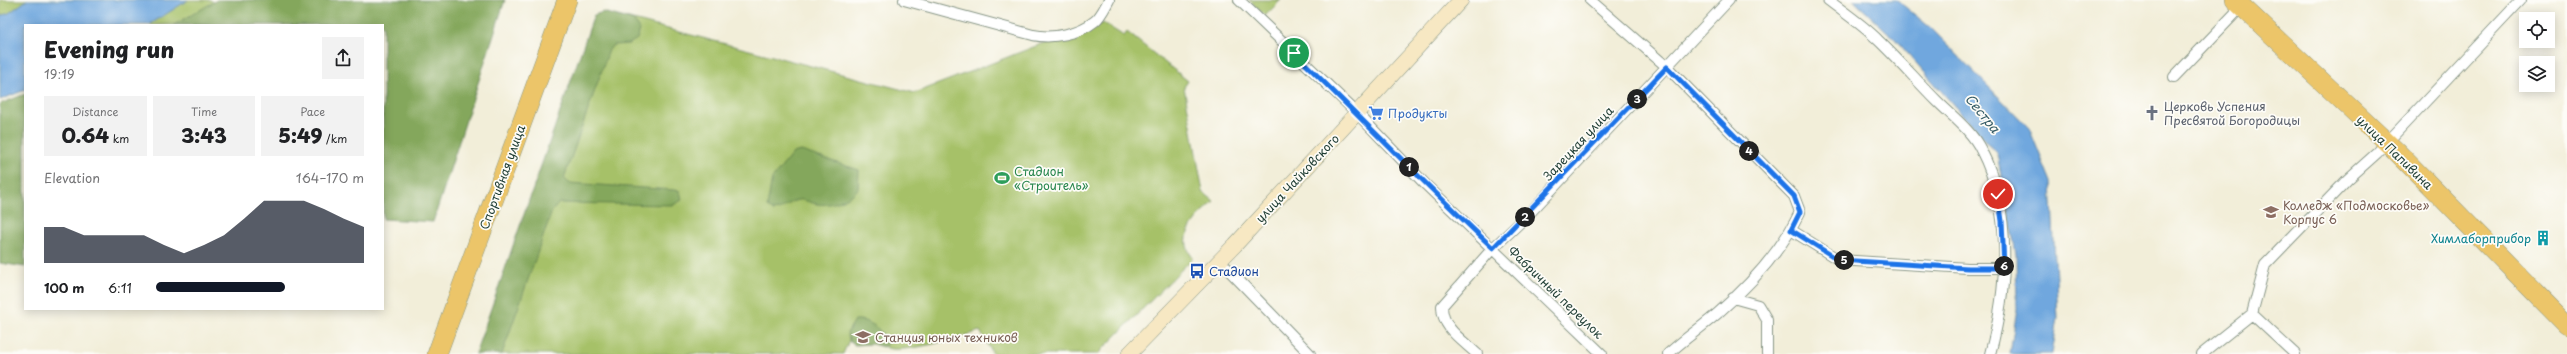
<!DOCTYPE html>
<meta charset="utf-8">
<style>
:root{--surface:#fff;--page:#f2f2f2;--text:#202124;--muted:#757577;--accent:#111827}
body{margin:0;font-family:"Playpen Sans",sans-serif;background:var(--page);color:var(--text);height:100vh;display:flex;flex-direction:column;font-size:15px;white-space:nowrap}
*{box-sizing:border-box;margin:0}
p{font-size:13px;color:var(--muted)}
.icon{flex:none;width:22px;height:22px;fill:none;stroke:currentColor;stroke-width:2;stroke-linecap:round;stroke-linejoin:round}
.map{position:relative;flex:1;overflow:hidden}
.sheet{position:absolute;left:24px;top:24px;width:360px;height:286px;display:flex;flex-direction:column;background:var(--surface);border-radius:0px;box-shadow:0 2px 10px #0003}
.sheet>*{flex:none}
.tools{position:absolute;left:2519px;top:12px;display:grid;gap:8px}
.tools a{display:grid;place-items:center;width:36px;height:36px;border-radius:0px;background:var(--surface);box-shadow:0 2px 10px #0003;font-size:20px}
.pin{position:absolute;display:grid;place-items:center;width:34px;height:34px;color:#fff;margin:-17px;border:2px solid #fff;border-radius:50%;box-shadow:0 1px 4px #0007}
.km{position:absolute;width:20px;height:20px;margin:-10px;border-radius:50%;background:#222;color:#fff;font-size:11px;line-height:20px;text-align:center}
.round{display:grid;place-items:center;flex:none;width:42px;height:42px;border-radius:0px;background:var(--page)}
.headline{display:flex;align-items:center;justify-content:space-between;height:68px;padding:0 20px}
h1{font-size:22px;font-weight:800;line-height:30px}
.stats{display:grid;grid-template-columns:repeat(3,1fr);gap:6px;height:68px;padding:4px 20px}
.stats div{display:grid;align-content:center;border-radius:0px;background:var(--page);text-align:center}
.stats b{font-size:20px;font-weight:800}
.stats small{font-size:11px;font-weight:400}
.stats p{font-size:11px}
.chart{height:112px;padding:8px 20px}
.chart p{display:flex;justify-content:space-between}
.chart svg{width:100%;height:72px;margin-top:4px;fill:var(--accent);opacity:.7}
ul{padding:0 20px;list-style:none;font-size:13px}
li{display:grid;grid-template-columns:64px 48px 1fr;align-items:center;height:30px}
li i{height:10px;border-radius:5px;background:var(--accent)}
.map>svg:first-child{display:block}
.green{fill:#a6c167;stroke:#627f4e}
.forest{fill:#84a75c;stroke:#527248}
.water{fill:#6fa7de;stroke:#477289}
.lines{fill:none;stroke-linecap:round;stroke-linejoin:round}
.street-casing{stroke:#889686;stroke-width:12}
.secondary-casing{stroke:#889686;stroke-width:16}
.highway-casing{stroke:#889686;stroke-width:20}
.street{stroke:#fff;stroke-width:10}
.secondary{stroke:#f7e8c3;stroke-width:15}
.highway{stroke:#ecc569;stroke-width:19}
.route-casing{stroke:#fff;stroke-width:8}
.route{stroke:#1a73e8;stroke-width:5}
.labels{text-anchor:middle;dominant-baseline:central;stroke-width:3.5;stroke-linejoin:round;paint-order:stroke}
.worship-label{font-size:12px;fill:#5b616d;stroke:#fdfcf7;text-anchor:start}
.shop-label{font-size:12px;fill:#366cbe;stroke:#fdfcf7;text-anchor:start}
.street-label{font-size:12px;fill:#1f3d34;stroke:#fdfcf7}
.leisure-label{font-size:12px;fill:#27864d;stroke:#fdfcf7;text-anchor:start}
.education-label{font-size:12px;fill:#785e54;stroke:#fdfcf7;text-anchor:start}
.culture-label{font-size:12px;fill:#0d838f;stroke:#fdfcf7;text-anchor:end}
.transit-label{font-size:12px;fill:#164399;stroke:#fdfcf7;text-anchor:start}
.water-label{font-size:13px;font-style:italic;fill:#375d67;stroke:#fdfcf7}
</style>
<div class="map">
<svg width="2567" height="354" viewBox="0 0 2567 354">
<rect width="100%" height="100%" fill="#fdfcf7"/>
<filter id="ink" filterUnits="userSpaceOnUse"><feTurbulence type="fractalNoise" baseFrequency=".025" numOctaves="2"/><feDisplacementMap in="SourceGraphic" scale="8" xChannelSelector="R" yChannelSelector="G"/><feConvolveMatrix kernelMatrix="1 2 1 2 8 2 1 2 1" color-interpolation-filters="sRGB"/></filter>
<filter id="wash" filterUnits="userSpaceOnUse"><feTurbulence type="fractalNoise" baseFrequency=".012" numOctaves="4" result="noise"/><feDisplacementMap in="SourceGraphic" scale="16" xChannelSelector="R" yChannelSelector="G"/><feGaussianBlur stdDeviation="0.9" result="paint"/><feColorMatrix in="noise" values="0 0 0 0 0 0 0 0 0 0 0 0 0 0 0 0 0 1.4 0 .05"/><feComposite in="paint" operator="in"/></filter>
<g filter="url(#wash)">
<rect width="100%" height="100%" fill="#f2eed9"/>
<path class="green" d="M0,0H27L9,13L0,16Z
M188,0H211L223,12L225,25H149Z
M1249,0H1281L1265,16Z
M614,15L915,93L1049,41H1063L1103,23L1124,36L1127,32L1188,81L1184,87L1203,192L1214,201C1199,217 1175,235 1193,258L1098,354H993L980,331C960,337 905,354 887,348C876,342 866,331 857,322L843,354H495Z"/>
<path class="forest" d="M217,0H505L433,222L383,219V25H174Z
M603,12L634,21L640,30L637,39L629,44L613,45L609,50L564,178L569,183L674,190L680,191L682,200L673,205L559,203L552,211L502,354H475L594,15Z
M25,94V267L0,263V104Z
M801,151L859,170L858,189C849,200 827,208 813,203C808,202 803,199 798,200C788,202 785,210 773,211L767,207L772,179L793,153Z
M855,320C869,319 884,330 887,344L883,347L872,344L855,345L850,342L847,333Z"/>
<path class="water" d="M27,0H188L149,25H25V90L0,100V16L9,13Z
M1853,0H1897L1932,29L2029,128L2051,182L2058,318L2052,354H2010L2017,309L2016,254L1997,154L1894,38Z"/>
</g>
<g filter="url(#ink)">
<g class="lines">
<g class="street-casing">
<path id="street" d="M904,0L1033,35C1053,39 1079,34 1095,21C1101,16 1105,7 1109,0
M1239,0L1357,113L1426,185L1602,354
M1590,0L1667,67L1794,196L1800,212C1782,250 1749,286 1718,313C1702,327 1684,339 1668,354
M1828,0C1845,13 1863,25 1878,40C1898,59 1917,81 1937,101C1952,116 1972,131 1981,150C2013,212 2008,288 1990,354
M2174,77L2244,4
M1791,230L1839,260L1968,268H2004
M1220,261L1310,354
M1733,298L1758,305L1767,320V354
M2252,314L2295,354
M1477,354C1461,339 1442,328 1442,306L1493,248L1527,216L1729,0
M2202,354L2252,314L2265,265L2348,179L2377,153L2521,0"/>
</g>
<g class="secondary-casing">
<path id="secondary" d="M1129,354L1235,245L1461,0"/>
</g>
<g class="highway-casing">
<path id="highway" d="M2235,0L2396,151L2567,325
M437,354L567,0"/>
</g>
<use href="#street" class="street"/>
<use href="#secondary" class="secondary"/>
<use href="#highway" class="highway"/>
</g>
</g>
<g class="lines" filter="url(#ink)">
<g class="route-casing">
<path id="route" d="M1294,53C1361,117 1425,185 1493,248L1667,67L1794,196L1800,212L1791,230L1839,260L1968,268H2004L2002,221L1998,194"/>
</g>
<use href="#route" class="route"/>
</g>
<defs>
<g id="supermarket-bare" transform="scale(1.2)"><path d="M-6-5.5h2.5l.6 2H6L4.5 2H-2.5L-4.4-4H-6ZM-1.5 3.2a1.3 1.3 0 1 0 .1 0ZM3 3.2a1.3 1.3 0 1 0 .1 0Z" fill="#3f7fe0" stroke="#fdfcf7" stroke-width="2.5" paint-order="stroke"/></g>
<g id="church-bare" transform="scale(1.2)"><path d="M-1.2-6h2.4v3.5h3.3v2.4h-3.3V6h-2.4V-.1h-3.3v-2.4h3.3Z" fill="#6b7280" stroke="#fdfcf7" stroke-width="2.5" paint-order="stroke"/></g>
<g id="stadium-bare" transform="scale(1.2)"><path d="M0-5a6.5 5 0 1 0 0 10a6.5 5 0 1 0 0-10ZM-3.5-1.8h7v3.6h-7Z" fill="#2e9e5b" stroke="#fdfcf7" stroke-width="2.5" paint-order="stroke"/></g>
<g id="university-bare" transform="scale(1.2)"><path d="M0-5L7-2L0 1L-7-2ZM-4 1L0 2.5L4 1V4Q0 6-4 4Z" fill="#8d6e63" stroke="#fdfcf7" stroke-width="2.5" paint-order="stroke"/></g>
<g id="building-bare" transform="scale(1.2)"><path d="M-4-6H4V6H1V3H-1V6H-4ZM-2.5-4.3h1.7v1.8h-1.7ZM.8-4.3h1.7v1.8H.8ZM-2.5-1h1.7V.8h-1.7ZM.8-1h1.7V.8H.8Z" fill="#0f9aa8" stroke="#fdfcf7" stroke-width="2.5" paint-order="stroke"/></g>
<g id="bus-bare" transform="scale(1.2)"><path d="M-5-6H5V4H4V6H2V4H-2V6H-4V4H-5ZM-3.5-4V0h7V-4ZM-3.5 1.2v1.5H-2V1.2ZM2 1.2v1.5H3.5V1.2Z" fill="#1a4fb4" stroke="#fdfcf7" stroke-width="2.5" paint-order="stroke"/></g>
<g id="school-bare" transform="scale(1.2)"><path d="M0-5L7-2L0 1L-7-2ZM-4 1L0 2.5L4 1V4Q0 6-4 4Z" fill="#8d6e63" stroke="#fdfcf7" stroke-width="2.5" paint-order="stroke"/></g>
</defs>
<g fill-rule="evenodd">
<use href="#supermarket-bare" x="1376" y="113"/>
<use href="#church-bare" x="2152" y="113"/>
<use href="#stadium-bare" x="1002" y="178"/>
<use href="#university-bare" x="2271" y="212"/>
<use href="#building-bare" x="2543" y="238"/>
<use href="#bus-bare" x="1197" y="271"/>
<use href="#school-bare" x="863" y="337"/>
</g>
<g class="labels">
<g class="worship-label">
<text x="2164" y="106">Церковь Успения<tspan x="2164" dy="14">Пресвятой Богородицы</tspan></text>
</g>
<g class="shop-label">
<text x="1388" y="113">Продукты</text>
</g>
<g class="street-label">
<text transform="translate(1578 143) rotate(-47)">Зарецкая улица</text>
<text transform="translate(2395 152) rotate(44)">улица Папивина</text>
<text transform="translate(502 177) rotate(-70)">Спортивная улица</text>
<text transform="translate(1297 178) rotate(-47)">улица Чайковского</text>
<text transform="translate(1556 292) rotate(44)">Фабричный переулок</text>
</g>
<g class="leisure-label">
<text x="1014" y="171">Стадион<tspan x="1014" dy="14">«Строитель»</tspan></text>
</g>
<g class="education-label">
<text x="2283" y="205">Колледж «Подмосковье»<tspan x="2283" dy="14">Корпус 6</tspan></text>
<text x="875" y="337">Станция юных техников</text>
</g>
<g class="culture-label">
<text x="2531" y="238">Химлаборприбор</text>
</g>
<g class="transit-label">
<text x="1209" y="271">Стадион</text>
</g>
<g class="water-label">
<text transform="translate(1983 113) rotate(51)">Сестра</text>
</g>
</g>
</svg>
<div class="tools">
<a><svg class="icon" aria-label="locate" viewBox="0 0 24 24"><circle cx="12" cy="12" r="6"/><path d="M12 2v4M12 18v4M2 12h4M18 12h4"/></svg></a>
<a><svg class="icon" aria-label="layers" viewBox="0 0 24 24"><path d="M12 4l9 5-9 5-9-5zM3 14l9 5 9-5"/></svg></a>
</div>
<div class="pin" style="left:1294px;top:53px;background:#1e9e55"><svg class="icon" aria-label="arrive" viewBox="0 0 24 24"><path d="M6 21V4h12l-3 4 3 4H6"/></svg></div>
<div class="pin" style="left:1998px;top:194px;background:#d93025"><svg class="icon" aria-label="check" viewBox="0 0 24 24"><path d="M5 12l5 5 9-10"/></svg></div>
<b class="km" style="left:1409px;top:167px">1</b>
<b class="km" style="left:1525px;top:217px">2</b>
<b class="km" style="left:1637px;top:99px">3</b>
<b class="km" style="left:1749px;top:151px">4</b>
<b class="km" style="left:1844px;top:260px">5</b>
<b class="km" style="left:2004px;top:266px">6</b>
<section class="sheet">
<div class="headline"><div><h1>Evening run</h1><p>19:19</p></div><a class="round"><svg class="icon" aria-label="share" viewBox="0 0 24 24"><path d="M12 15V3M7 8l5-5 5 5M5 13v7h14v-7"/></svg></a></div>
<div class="stats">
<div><p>Distance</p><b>0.64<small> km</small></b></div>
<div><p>Time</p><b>3:43</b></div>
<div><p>Pace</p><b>5:49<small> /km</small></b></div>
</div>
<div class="chart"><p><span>Elevation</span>164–170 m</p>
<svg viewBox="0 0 160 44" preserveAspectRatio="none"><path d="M0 44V22L10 22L20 27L30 27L40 27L50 27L60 33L70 38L80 33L90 27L100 17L110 6L120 6L130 6L140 11L150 17L160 22V44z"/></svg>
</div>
<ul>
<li><b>100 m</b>6:11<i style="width:62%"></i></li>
</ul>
</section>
</div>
